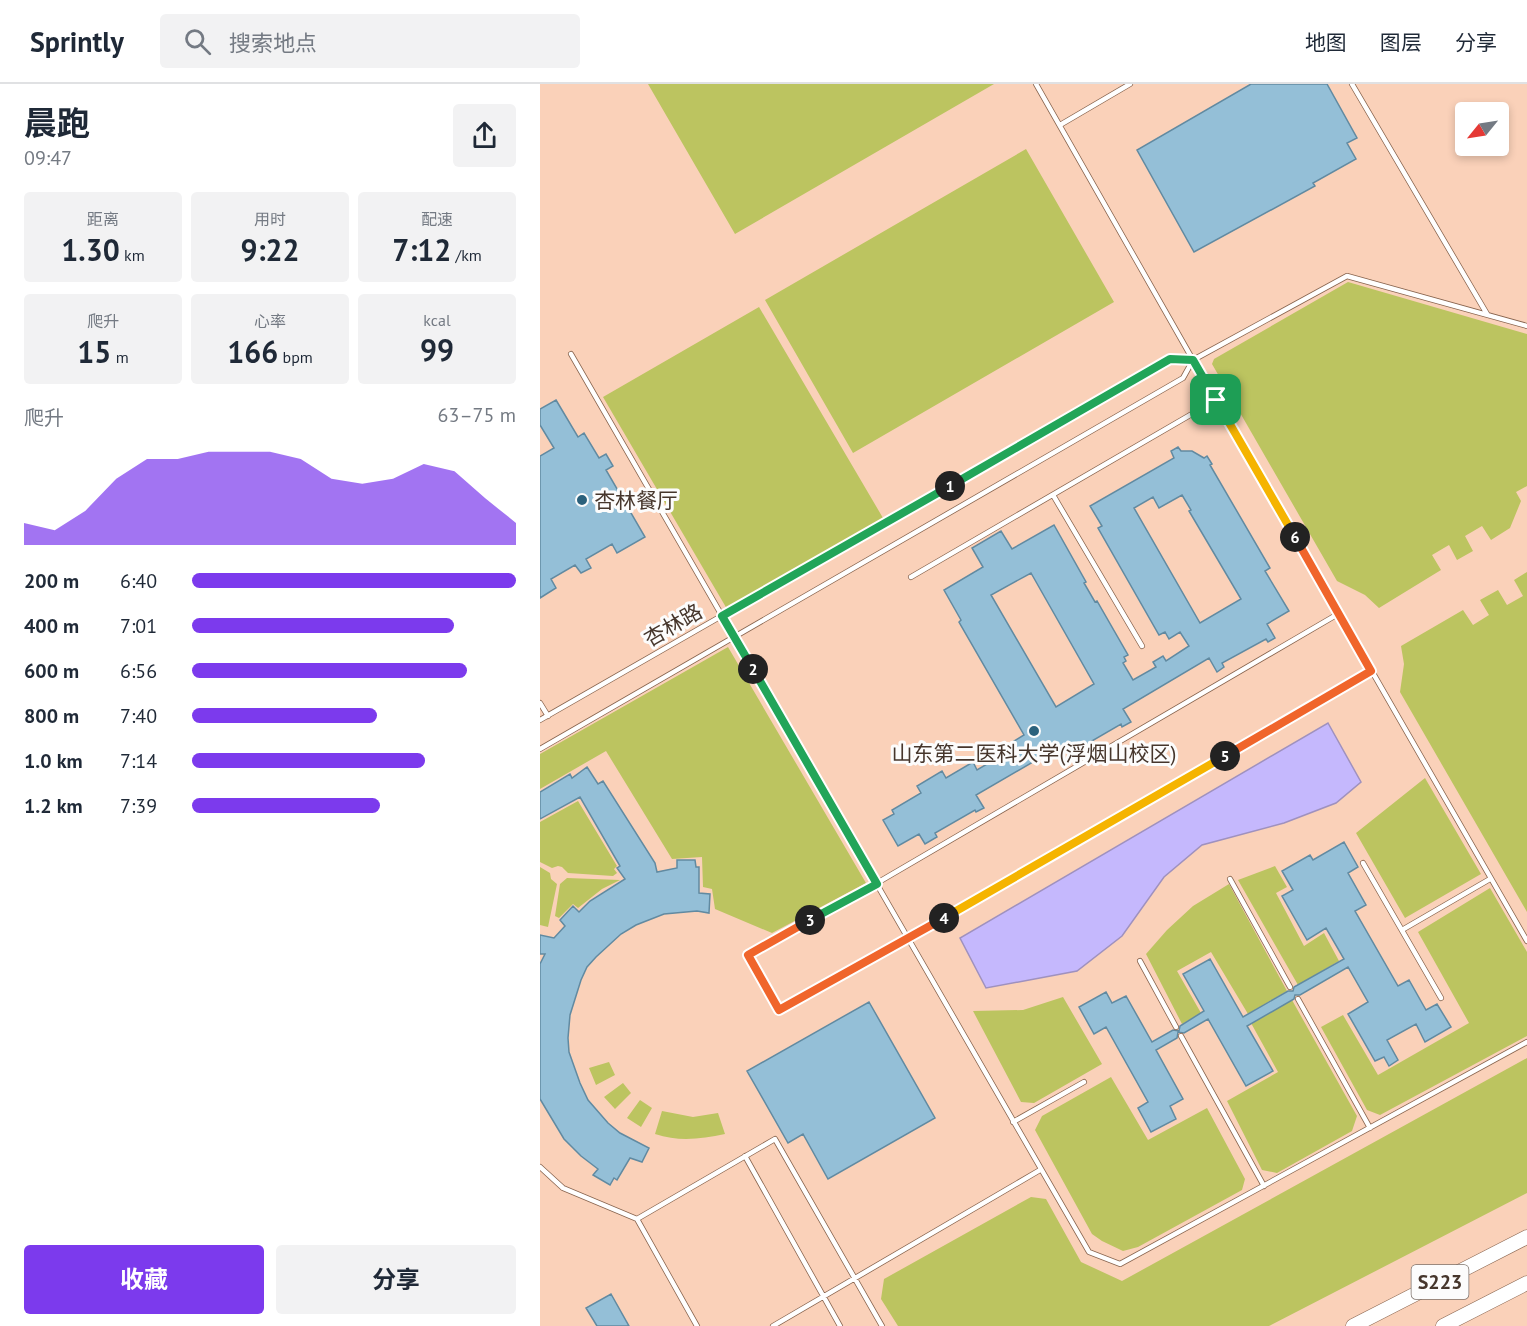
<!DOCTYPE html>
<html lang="zh">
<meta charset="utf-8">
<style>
:root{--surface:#fff;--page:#f2f2f3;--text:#1f2937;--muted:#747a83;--line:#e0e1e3;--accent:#7c3aed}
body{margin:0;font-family:"PT Sans","Noto Sans SC",sans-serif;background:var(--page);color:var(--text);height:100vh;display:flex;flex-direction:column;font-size:22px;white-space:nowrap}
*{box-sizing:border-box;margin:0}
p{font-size:20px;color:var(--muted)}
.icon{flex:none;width:33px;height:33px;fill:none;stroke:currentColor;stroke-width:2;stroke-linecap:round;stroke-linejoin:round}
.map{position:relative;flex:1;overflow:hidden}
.details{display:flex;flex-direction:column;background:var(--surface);width:540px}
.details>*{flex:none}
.needle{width:39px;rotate:240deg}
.fabs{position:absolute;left:915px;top:18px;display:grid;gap:12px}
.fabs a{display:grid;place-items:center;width:54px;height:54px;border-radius:6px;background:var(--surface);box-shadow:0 3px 9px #0003;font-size:30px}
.pin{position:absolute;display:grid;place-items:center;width:51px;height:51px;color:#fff;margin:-26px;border-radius:12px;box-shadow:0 3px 9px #0006}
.km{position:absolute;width:30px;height:30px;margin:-15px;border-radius:50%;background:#222;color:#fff;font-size:16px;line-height:30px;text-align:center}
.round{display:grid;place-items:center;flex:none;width:63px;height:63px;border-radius:6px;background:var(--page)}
.head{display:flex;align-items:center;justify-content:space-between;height:102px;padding:0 24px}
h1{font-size:33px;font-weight:700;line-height:45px}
.figures{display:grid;grid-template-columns:repeat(3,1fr);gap:9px;height:102px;padding:6px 24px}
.figures div{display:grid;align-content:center;border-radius:6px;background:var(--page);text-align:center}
.figures b{font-size:30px;font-weight:700}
.figures small{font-size:16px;font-weight:400}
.figures p{font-size:16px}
.chart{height:168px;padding:12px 24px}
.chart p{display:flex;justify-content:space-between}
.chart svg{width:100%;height:108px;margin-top:6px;fill:var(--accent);opacity:.7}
.primary-button{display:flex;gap:12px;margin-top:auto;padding:12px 24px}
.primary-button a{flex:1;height:69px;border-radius:6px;background:var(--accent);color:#fff;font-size:24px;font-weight:700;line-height:69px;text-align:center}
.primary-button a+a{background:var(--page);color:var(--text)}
ul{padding:0 24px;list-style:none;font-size:20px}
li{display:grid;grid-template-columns:96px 72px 1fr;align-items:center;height:45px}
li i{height:15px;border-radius:8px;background:var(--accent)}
header{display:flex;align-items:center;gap:36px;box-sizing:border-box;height:84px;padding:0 30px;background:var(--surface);border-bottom:2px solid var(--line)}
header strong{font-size:28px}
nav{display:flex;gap:33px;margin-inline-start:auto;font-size:21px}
.search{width:420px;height:54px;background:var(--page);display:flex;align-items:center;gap:15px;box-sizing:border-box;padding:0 21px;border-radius:6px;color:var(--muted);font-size:22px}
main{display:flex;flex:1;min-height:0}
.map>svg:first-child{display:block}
.green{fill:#bcc460}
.water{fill:#c5b8fd;stroke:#9f91be;stroke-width:1.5}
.building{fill:#94bfd7;stroke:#618aa1;stroke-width:1.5;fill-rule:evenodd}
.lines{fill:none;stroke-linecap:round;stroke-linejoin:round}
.lane-casing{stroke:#88644e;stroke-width:6}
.primary-casing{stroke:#88644e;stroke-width:15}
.lane{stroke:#fff;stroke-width:4.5}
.primary{stroke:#fff;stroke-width:14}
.split-1-casing{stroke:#fff;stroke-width:12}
.split-2-casing{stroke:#fff;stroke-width:12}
.split-3-casing{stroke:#fff;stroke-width:12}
.split-4-casing{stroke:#fff;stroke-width:12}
.split-5-casing{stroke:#fff;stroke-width:12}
.split-6-casing{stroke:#fff;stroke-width:12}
.split-7-casing{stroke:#fff;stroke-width:12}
.split-1{stroke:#22a559;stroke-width:8}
.split-2{stroke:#22a559;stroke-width:8}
.split-3{stroke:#22a559;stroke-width:8}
.split-4{stroke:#f0652b;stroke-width:8}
.split-5{stroke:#f5b400;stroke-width:8}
.split-6{stroke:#f0652b;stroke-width:8}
.split-7{stroke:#f5b400;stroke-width:8}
.poi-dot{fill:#2b617c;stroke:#fcfcfc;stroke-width:2}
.labels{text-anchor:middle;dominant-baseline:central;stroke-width:6;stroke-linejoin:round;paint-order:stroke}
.shield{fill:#fcfcfc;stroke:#7d716a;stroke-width:1.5}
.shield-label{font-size:20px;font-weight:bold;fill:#46362c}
.poi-label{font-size:21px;fill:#46362c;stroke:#fcfcfc;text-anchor:start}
.street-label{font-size:21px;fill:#46362c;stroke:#fcfcfc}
</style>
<header>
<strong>Sprintly</strong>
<div class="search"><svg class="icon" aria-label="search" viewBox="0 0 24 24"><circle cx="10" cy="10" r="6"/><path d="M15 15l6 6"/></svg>搜索地点</div>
<nav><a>地图</a><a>图层</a><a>分享</a></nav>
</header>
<main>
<section class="details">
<div class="head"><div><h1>晨跑</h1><p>09:47</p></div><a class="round"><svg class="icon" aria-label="share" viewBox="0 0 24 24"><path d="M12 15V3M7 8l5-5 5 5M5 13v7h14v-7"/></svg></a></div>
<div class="figures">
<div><p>距离</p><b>1.30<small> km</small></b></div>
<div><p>用时</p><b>9:22</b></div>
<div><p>配速</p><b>7:12<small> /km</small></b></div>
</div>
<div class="figures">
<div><p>爬升</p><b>15<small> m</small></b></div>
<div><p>心率</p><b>166<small> bpm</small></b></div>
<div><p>kcal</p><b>99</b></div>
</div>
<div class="chart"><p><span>爬升</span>63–75 m</p>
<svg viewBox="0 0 160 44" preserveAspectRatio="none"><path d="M0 44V35L10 38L20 30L30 17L40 9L50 9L60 6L70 6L80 6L90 9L100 17L110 19L120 17L130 11L140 14L150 25L160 35V44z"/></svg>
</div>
<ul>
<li><b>200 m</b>6:40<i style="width:100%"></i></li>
<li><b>400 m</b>7:01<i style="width:81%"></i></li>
<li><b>600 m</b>6:56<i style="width:85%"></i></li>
<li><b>800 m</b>7:40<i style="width:57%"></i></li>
<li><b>1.0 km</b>7:14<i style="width:72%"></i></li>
<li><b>1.2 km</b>7:39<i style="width:58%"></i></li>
</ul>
<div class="primary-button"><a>收藏</a><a>分享</a></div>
</section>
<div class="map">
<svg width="987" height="1242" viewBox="0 0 987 1242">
<rect width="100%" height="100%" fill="#fad1b9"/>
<path class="green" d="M108,0H454L195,150Z
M486,65L574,218L313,369L225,216Z
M808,198L987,250V402L976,408L981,417L970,444L951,456L942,442L925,452L933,467L917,476L909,461L892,471L901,486L839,524L825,511L797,497L672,280L674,275Z
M219,223L343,434L187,525L63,313Z
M987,488V828L860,608L864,580L861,562L923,526L933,541L949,531L940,516L958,506L967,521L983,512L974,496Z
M188,563L326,799L232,849L175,825L172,805L163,803L162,773L132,775L66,667L0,705V670Z
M885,694L941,790L865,834L816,749Z
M38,717L77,782L74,785L77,789L73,792L28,789L22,783L18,782L12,784L0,778V738Z
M735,782L747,803L736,809L764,862L784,849L799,877L758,901L698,796Z
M0,783L10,789L11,795L17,800L8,843L0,841Z
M27,794L80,796L62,805L38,824L33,820L19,834L15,832L20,800Z
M689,800L747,907L708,930L671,868L637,887L661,929L642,940L606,870L627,846L653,822Z
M950,804L987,868V952L840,1031L827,1026L781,943L803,931L838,991L929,939L878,848Z
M523,913L562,980L494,1019L481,1018L433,927L483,926Z
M752,916L817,1032L812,1047L737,1089L722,1086L687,1017L738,988L711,939Z
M987,974V1109L729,1242H358L341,1215L344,1195L491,1113L506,1115L541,1178L582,1197Z
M69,978L75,991L56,1001L49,984Z
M571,993L608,1056L667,1024L705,1095L702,1106L598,1163L583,1167L562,1157L552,1150L495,1046L502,1032Z
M83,999L91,1009L75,1025L64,1013Z
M100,1016L112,1024L101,1043L87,1034Z
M122,1027L153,1033L178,1029L185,1050C161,1055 139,1058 115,1050Z"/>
<path class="water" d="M788,639L821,698L796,719L744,739L662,761L624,793L582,852L537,887L446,904L420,854Z"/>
<path class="building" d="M711,0H787L817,54L807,59L816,75L773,99L775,102L654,168L597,66Z
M16,316L38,353L44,349L59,374L66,370L73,382L66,386L105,453L77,469L72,460L46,475L51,484L41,489L35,481L11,495L16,504L0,514V372L14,364L0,341V325Z
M638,363L641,367H652L664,374L667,372L672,380L670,381L730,484L725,487L749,527L727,540L735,554L728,558L726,555L682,579L684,583L677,588L669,574L583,625L591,638L582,643L581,640L538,665L540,668L532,673L524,660L436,711L444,724L436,728L435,726L395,749L397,753L385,760L379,750L358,762L343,736L354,730L352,726L381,709L377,702L402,687L406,694L433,678L437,686L469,667L466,662L484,651L419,538L421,536L404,506L443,483L432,464L461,447L472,465L514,441L546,498L544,499L555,518L557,517L588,571L584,573L586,577L583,579L593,596L616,583L613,578L623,572L626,577L649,562L640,548L629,555L625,548L619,551L558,444L562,442L550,422L634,374L631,367ZM642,411L651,426L649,427L701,515L660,539L594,424L613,413L619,424ZM491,489L554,600L516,623L451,511Z
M47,683L58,700L63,697L115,779L117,788L137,784V776H155L156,783H159V809L170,810L169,829L157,827L124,830L96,841L81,850L56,873L47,883L41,896L30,931L28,954L29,968L40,999L48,1016L68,1039L80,1049L109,1064L102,1078L90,1074L77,1096L74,1094L70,1101L53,1091L58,1085L41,1072L24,1055L0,1015V880L5,870H0V851L14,854L25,842L20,836L33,822L39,828L50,817L85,795L77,784L80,782L40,713L0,735V708L30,690L32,694Z
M804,758L818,783L808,789L826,821L815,827L858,902L869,896L886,926L897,920L911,943L885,958L876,940L847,956L858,976L849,982L844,973L835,977L808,930L828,918L808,883L760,911H755L754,915L707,942L733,987L706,1002L668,935L644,949L638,948L637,954L616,966L643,1015L630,1022L636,1035L611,1048L598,1024L608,1018L566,943L554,950L539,923L566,908L572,919L586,912L612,958L633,946L639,947L640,942L664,927L643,890L670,875L703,933L748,907H753L754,903L804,875L786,844L767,856L742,812L753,806L742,787L770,771L773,776Z
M329,918L395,1034L288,1095L263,1050L248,1059L207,987Z
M71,1210L89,1242H57L46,1224Z"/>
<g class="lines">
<g class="lane-casing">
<path id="lane" d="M496,0L653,276
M812,0L947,230
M520,41L590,0
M987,242L807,192L653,276L987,857
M31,270L549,1168L580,1180L987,958
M513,411L602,562
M371,493L676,316
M798,530L337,799L208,871L239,926L368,855L831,587
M0,619L8,632
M0,636L630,275L653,276
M0,665L643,294L653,276
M823,779L901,914
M690,795L750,903
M862,846L950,795
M600,877L636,943
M758,915L830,1044
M641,952L724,1102
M473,1038L544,998
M205,1072L300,1242
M0,1083L23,1104L97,1135L157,1242
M97,1135L235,1055L342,1242
M233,1242L500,1086"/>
</g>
<g class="primary-casing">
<path id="primary" d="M813,1242L987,1153
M903,1242L987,1199"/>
</g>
<use href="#lane" class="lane"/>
<use href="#primary" class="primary"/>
</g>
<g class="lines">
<g class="split-1-casing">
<path id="split-1" d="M410,402L630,275L653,276L676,316"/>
</g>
<g class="split-2-casing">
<path id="split-2" d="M213,585L182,532L410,402"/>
</g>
<g class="split-3-casing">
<path id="split-3" d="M213,585L337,800L270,836"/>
</g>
<g class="split-4-casing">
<path id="split-4" d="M270,836L208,871L239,926L404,834"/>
</g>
<g class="split-5-casing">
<path id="split-5" d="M404,834L685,672"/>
</g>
<g class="split-6-casing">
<path id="split-6" d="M685,672L831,587L755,453"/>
</g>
<g class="split-7-casing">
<path id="split-7" d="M676,316L755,453"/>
</g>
<use href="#split-1" class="split-1"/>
<use href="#split-2" class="split-2"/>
<use href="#split-3" class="split-3"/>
<use href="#split-4" class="split-4"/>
<use href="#split-5" class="split-5"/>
<use href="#split-6" class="split-6"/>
<use href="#split-7" class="split-7"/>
</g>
<g class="poi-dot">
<circle cx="42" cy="416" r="6"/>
<circle cx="494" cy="647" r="6"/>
</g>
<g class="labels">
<rect class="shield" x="871.5" y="1181" width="57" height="34" rx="4.5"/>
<g class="shield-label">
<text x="900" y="1198">S223</text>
</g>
<g class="poi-label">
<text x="54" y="416">杏林餐厅</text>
<text x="494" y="669" text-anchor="middle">山东第二医科大学(浮烟山校区)</text>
</g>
<g class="street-label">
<text transform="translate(133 541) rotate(-30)">杏林路</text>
</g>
</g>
</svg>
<div class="fabs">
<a><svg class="needle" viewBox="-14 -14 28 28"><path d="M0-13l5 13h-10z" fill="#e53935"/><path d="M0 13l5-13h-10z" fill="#747a83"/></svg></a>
</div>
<div class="pin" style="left:676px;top:316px;background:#1e9e55"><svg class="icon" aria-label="arrive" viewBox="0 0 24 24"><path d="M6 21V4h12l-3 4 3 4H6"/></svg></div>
<b class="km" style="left:410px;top:402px">1</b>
<b class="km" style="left:213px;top:585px">2</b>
<b class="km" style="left:270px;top:836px">3</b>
<b class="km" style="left:404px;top:834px">4</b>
<b class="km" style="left:685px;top:672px">5</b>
<b class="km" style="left:755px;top:453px">6</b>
</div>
</main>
